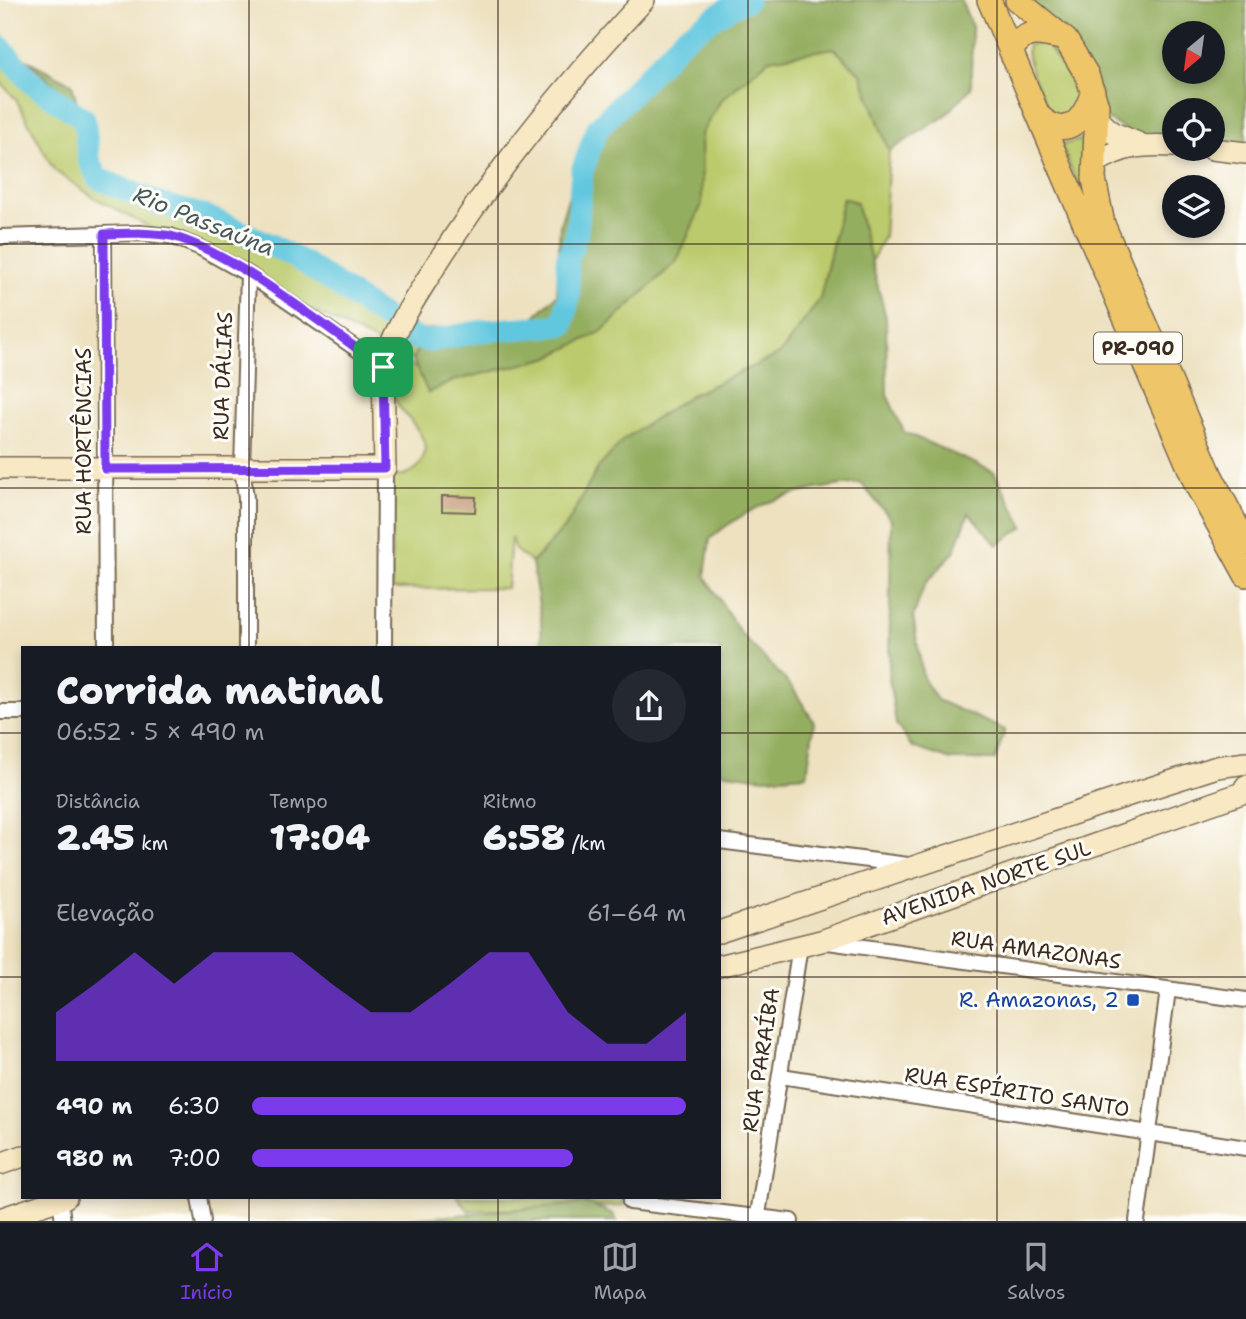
<!DOCTYPE html>
<html lang="pt">
<meta charset="utf-8">
<style>
:root{--surface:#171b24;--page:#242831;--text:#f1f3f6;--muted:#9ea1a6;--line:#363941;--accent:#7c3aed}
body{margin:0;font-family:"Shantell Sans",sans-serif;background:var(--page);color:var(--text);height:100vh;display:flex;flex-direction:column;font-size:26px;white-space:nowrap}
*{box-sizing:border-box;margin:0}
p{font-size:23px;color:var(--muted)}
.icon{flex:none;width:38px;height:38px;fill:none;stroke:currentColor;stroke-width:2;stroke-linecap:round;stroke-linejoin:round}
.map{position:relative;flex:1;overflow:hidden}
.details{position:absolute;left:21px;top:646px;width:700px;height:553px;display:flex;flex-direction:column;background:var(--surface);border-radius:0px;box-shadow:0 4px 10px #0003}
.details>*{flex:none}
.needle{width:46px;rotate:209deg}
.controls{position:absolute;left:1162px;top:21px;display:grid;gap:14px}
.controls a{display:grid;place-items:center;width:63px;height:63px;border-radius:50%;background:var(--surface);box-shadow:0 4px 10px #0003;font-size:35px}
.pin{position:absolute;display:grid;place-items:center;width:60px;height:60px;color:#fff;margin:-30px;border-radius:14px;box-shadow:0 4px 10px #0006}
.round{display:grid;place-items:center;flex:none;width:74px;height:74px;border-radius:37px;background:var(--page)}
.headline{display:flex;align-items:center;justify-content:space-between;height:119px;padding:0 35px}
h1{font-size:38px;font-weight:800;line-height:52px}
.figures{display:grid;grid-template-columns:repeat(3,1fr);gap:10px;height:119px;padding:7px 35px}
.figures div{display:grid;align-content:center}
.figures b{font-size:35px;font-weight:800}
.figures small{font-size:19px;font-weight:400}
.figures p{font-size:19px}
.chart{height:196px;padding:14px 35px}
.chart p{display:flex;justify-content:space-between}
.chart svg{width:100%;height:126px;margin-top:7px;fill:var(--accent);opacity:.7}
ul{padding:0 35px;list-style:none;font-size:23px}
li{display:grid;grid-template-columns:112px 84px 1fr;align-items:center;height:52px}
li i{height:18px;border-radius:9px;background:var(--accent)}
.tabs{display:flex;justify-content:space-around;align-items:center;height:98px;border-top:2px solid var(--line);background:var(--surface);font-size:19px;color:var(--muted)}
.tabs a{display:grid;justify-items:center;gap:4px}
.tabs .active{color:var(--accent)}
.map>svg:first-child{display:block}
.green{fill:#bbca6c;stroke:#7b7a45;stroke-width:2}
.forest{fill:#94ae60;stroke:#686c3f;stroke-width:2;fill-rule:evenodd}
.lines{fill:none;stroke-linecap:round;stroke-linejoin:round}
.river{stroke:#61c7df;stroke-width:23}
.building{fill:#c9a086}
.street-casing{stroke:#796a57;stroke-width:18}
.secondary-casing{stroke:#796a57;stroke-width:24}
.primary-casing{stroke:#796a57;stroke-width:26}
.street{stroke:#fff;stroke-width:14}
.secondary{stroke:#f8e8c3;stroke-width:21}
.primary{stroke:#eec569;stroke-width:23}
.route-casing{stroke:#fff;stroke-width:14}
.route{stroke:#7c3aed;stroke-width:9}
.grid{fill:none;stroke:#3b2a1e;stroke-width:2;stroke-opacity:0.55}
.transit-dot{fill:#1a4fb4;stroke:#fdfcf7;stroke-width:2.5}
.labels{text-anchor:middle;dominant-baseline:central;stroke-width:6;stroke-linejoin:round;paint-order:stroke}
.shield{fill:#fdfcf7;stroke:#75695f;stroke-width:2}
.shield-label{font-size:19px;font-weight:bold;fill:#3b2a1e}
.street-label{font-size:21px;fill:#3b2a1e;stroke:#fdfcf7}
.transit-label{font-size:21px;fill:#164399;stroke:#fdfcf7;text-anchor:end}
.water-label{font-size:23px;font-style:italic;fill:#465958;stroke:#fdfcf7}
</style>
<div class="map">
<svg width="1246" height="1221" viewBox="0 0 1246 1221">
<rect width="100%" height="100%" fill="#fdfcf7"/>
<filter id="ink" filterUnits="userSpaceOnUse"><feTurbulence type="fractalNoise" baseFrequency=".0143" numOctaves="2"/><feDisplacementMap in="SourceGraphic" scale="14" xChannelSelector="R" yChannelSelector="G"/><feConvolveMatrix kernelMatrix="1 2 1 2 8 2 1 2 1" color-interpolation-filters="sRGB"/></filter>
<filter id="wash" filterUnits="userSpaceOnUse"><feTurbulence type="fractalNoise" baseFrequency=".00686" numOctaves="4" result="noise"/><feDisplacementMap in="SourceGraphic" scale="28" xChannelSelector="R" yChannelSelector="G"/><feGaussianBlur stdDeviation="1.57" result="paint"/><feColorMatrix in="noise" values="0 0 0 0 0 0 0 0 0 0 0 0 0 0 0 0 0 1.4 0 .05"/><feComposite in="paint" operator="in"/></filter>
<g filter="url(#wash)">
<rect width="100%" height="100%" fill="#ede1c0"/>
<path class="green" d="M1046,41C1061,63 1089,89 1072,116L1054,117C1045,103 1023,60 1028,45Z
M0,45L29,61L79,110L90,154L109,174L276,250L405,331L423,330L413,360L208,259L93,197L54,170L16,99L0,82Z
M833,48L861,74L889,151L884,237L871,262L856,202L843,198L820,299L780,354L691,395L598,468L567,525L532,563L515,550L511,537L507,588L392,589L391,476C403,476 413,474 420,464C438,435 400,418 392,394C387,381 393,369 397,357L417,369L430,392L453,381L702,204L701,134L721,100L769,59Z
M1090,130L1092,219L1061,145L1081,140Z
M458,1197H623L624,1206L468,1210Z"/>
<path class="forest" d="M729,0H961L972,27L971,88L945,116L889,151L861,74L834,48L769,59L721,100L701,134L702,204L677,261L601,332L547,358L453,381L428,393L413,360L423,330L529,322L557,295L560,225L587,136L682,29Z
M1017,0H1246V148L1213,147V110H1174V147H1152L1089,107ZM1174,33H1213V72H1174Z
M29,61L72,84L79,110Z
M843,198L856,202L886,318L887,395L904,432L994,472L1024,527L997,545L969,513L954,552L925,584L913,617L923,678L937,700L1005,730L995,760H951L912,747L896,724L889,678L891,519L861,483C802,489 757,498 710,539L705,576L740,633L792,687L814,722L807,775L765,778L719,772V648L542,647L541,618L532,563L567,525L598,468L624,439L691,395L780,354L820,299Z
M587,1203L613,1214L617,1221H392Z"/>
<g class="lines">
<path class="river" d="M0,47L32,83L84,119L89,160L99,179L160,204L205,216L273,246L306,264L414,338L429,341L483,331L563,325L569,296L567,260L577,233L582,172L597,129L685,37L729,8L747,0"/>
</g>
<g id="blocks">
<path class="building" d="M442,496L476,497L475,512L442,511Z"/>
</g>
</g>
<g filter="url(#ink)">
<use href="#blocks" fill-opacity="0" stroke="#796a57" stroke-width="2"/>
<g class="lines">
<g class="street-casing">
<path id="street" d="M104,234L106,648
M0,237L139,233L171,236L201,248L248,274L383,367
M246,648V498L242,467L248,274
M384,648L385,468
M0,712H23
M719,841L908,865
M828,942L1246,1000
M781,1076L1246,1148
M199,1197L203,1221
M60,1199L63,1221
M630,1202L791,1221
M757,1221L800,946
M1137,1221L1168,990"/>
</g>
<g class="secondary-casing">
<path id="secondary" d="M1098,119L1111,132L1140,144
M1212,149L1246,153
M1094,164C1121,146 1143,144 1174,146
M0,468H385L383,367C392,333 413,302 431,273C492,174 565,85 644,0
M719,932L1135,793L1217,767L1246,763
M719,966L821,941L1242,793L1246,786
M0,1164L23,1156
M0,1219L66,1197"/>
</g>
<g class="primary-casing">
<path id="primary" d="M989,0L1197,486L1246,575
M1017,0L1066,40L1087,75L1097,106L1094,179L1103,224L1211,476L1246,544
M1013,57V48C1026,29 1039,33 1060,38
M1039,116C1067,142 1084,120 1093,91"/>
</g>
<use href="#street" class="street"/>
<use href="#secondary" class="secondary"/>
<use href="#primary" class="primary"/>
</g>
</g>
<g class="lines" filter="url(#ink)">
<g class="route-casing">
<path id="route" d="M139,233C149,234 161,234 171,236C232,251 329,330 383,367L385,468L105,469L104,234Z"/>
</g>
<use href="#route" class="route"/>
</g>
<path class="grid" d="M249,0V648M498,0V648M748,0V1221M997,0V1221M0,244H1246M0,488H1246M0,733H23M719,733H1246M0,977H23M719,977H1246M249,1197V1221M498,1197V1221"/>
<rect class="transit-dot" x="1126" y="993" width="14" height="14" rx="3.5"/>
<g class="labels">
<rect class="shield" x="1094" y="332.5" width="88" height="31" rx="5"/>
<g class="shield-label">
<text x="1138" y="348">PR-090</text>
</g>
<g class="street-label">
<text transform="translate(223 376) rotate(-88)">RUA DÁLIAS</text>
<text transform="translate(84 441) rotate(-90)">RUA HORTÊNCIAS</text>
<text transform="translate(986 883) rotate(-19)">AVENIDA NORTE SUL</text>
<text transform="translate(1036 950) rotate(8)">RUA AMAZONAS</text>
<text transform="translate(761 1060) rotate(-81)">RUA PARAÍBA</text>
<text transform="translate(1017 1092) rotate(9)">RUA ESPÍRITO SANTO</text>
</g>
<g class="transit-label">
<text x="1119" y="1000">R. Amazonas, 2</text>
</g>
<g class="water-label">
<text transform="translate(204 221) rotate(22)">Rio Passaúna</text>
</g>
</g>
</svg>
<div class="controls">
<a><svg class="needle" viewBox="-14 -14 28 28"><path d="M0-13l5 13h-10z" fill="#e53935"/><path d="M0 13l5-13h-10z" fill="#9ea1a6"/></svg></a>
<a><svg class="icon" aria-label="locate" viewBox="0 0 24 24"><circle cx="12" cy="12" r="6"/><path d="M12 2v4M12 18v4M2 12h4M18 12h4"/></svg></a>
<a><svg class="icon" aria-label="layers" viewBox="0 0 24 24"><path d="M12 4l9 5-9 5-9-5zM3 14l9 5 9-5"/></svg></a>
</div>
<div class="pin" style="left:383px;top:367px;background:#1e9e55"><svg class="icon" aria-label="arrive" viewBox="0 0 24 24"><path d="M6 21V4h12l-3 4 3 4H6"/></svg></div>
<section class="details">
<div class="headline"><div><h1>Corrida matinal</h1><p>06:52 · 5 × 490 m</p></div><a class="round"><svg class="icon" aria-label="share" viewBox="0 0 24 24"><path d="M12 15V3M7 8l5-5 5 5M5 13v7h14v-7"/></svg></a></div>
<div class="figures">
<div><p>Distância</p><b>2.45<small> km</small></b></div>
<div><p>Tempo</p><b>17:04</b></div>
<div><p>Ritmo</p><b>6:58<small> /km</small></b></div>
</div>
<div class="chart"><p><span>Elevação</span>61–64 m</p>
<svg viewBox="0 0 160 44" preserveAspectRatio="none"><path d="M0 44V27L10 17L20 6L30 17L40 6L50 6L60 6L70 17L80 27L90 27L100 17L110 6L120 6L130 27L140 38L150 38L160 27V44z"/></svg>
</div>
<ul>
<li><b>490 m</b>6:30<i style="width:100%"></i></li>
<li><b>980 m</b>7:00<i style="width:74%"></i></li>
</ul>
</section>
</div>
<nav class="tabs">
<a class="active"><svg class="icon" aria-label="home" viewBox="0 0 24 24"><path d="M3 11l9-7 9 7M6 9v11h12V9"/></svg>Início</a>
<a><svg class="icon" aria-label="map" viewBox="0 0 24 24"><path d="M3 6l6-2 6 2 6-2v14l-6 2-6-2-6 2zM9 4v14M15 6v14"/></svg>Mapa</a>
<a><svg class="icon" aria-label="saved" viewBox="0 0 24 24"><path d="M7 4h10v16l-5-4-5 4z"/></svg>Salvos</a>
</nav>
